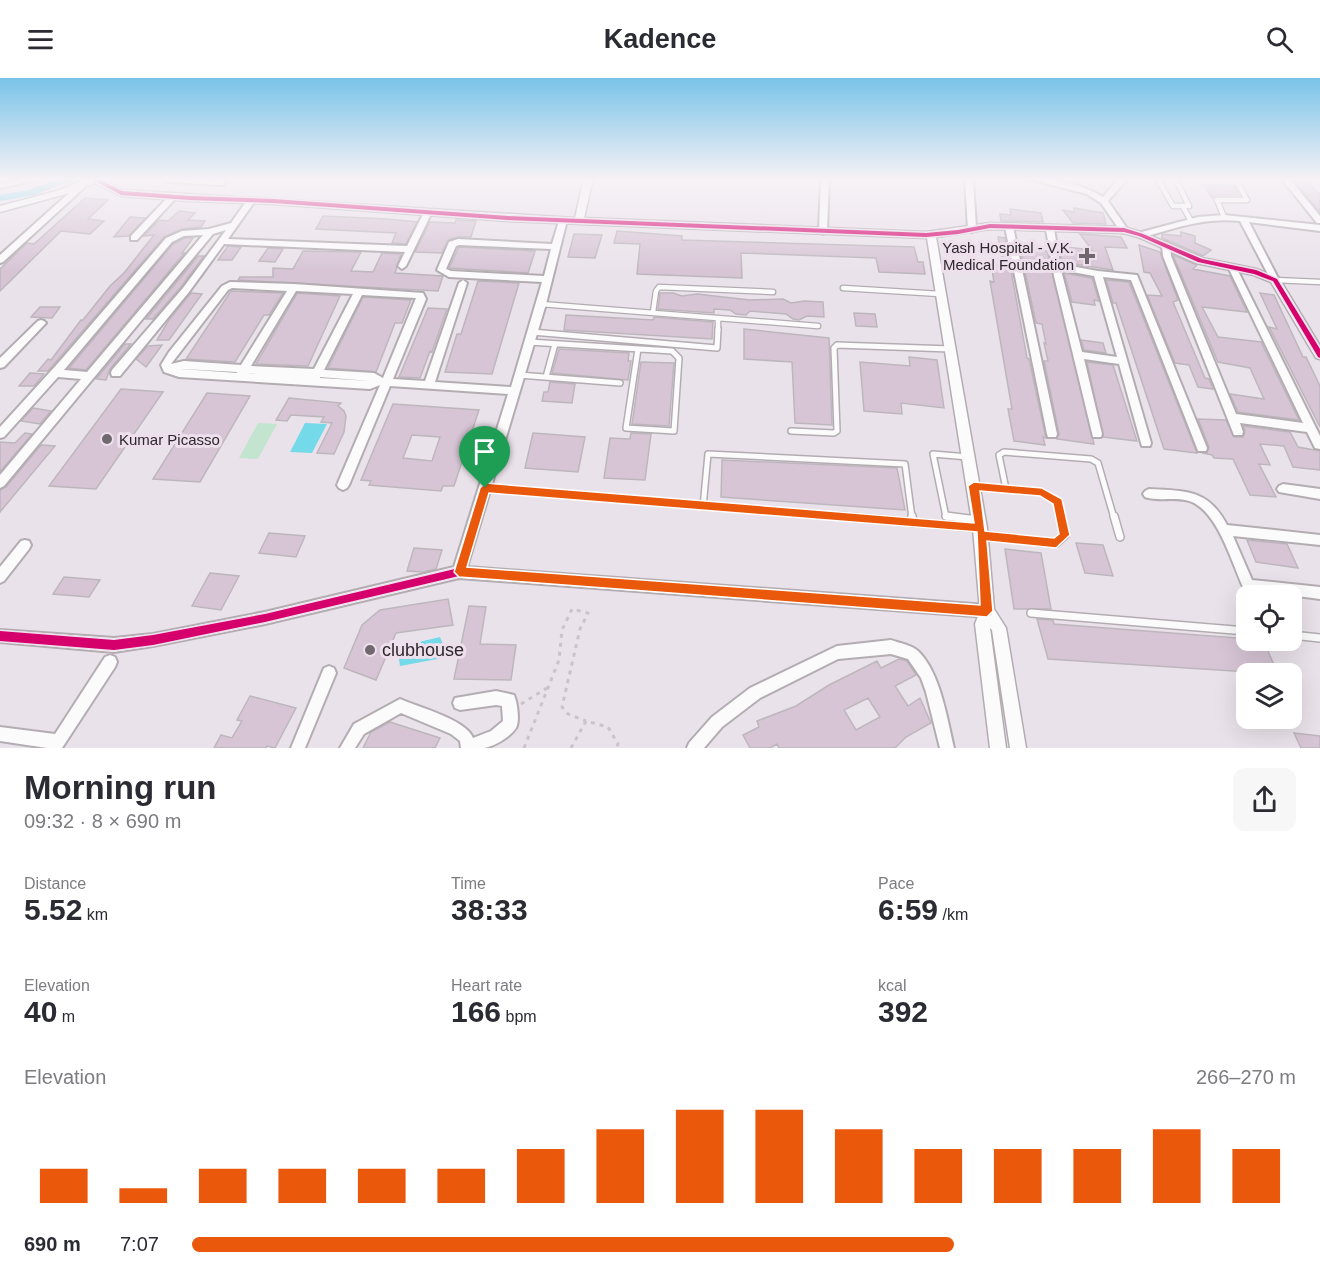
<!DOCTYPE html>
<meta charset="utf-8">
<style>
:root{--surface:#fff;--page:#f7f7f7;--text:#2b2b33;--muted:#7c7c81;--accent:#ea580c}
body{margin:0;font-family:Helvetica,sans-serif;background:var(--page);color:var(--text);height:100vh;display:flex;flex-direction:column;font-size:22px;white-space:nowrap}
*{box-sizing:border-box;margin:0}
p{font-size:20px;color:var(--muted)}
.icon{flex:none;width:33px;height:33px;fill:none;stroke:currentColor;stroke-width:2;stroke-linecap:round;stroke-linejoin:round}
.map{position:relative;height:670px;overflow:hidden}
.drawer{display:flex;flex-direction:column;background:var(--surface);flex:1}
.drawer>*{flex:none}
.tools{position:absolute;left:1236px;top:507px;display:grid;gap:12px}
.tools a{display:grid;place-items:center;width:66px;height:66px;border-radius:12px;background:var(--surface);box-shadow:0 6px 24px #0002;font-size:30px}
.pin{position:absolute;display:grid;place-items:center;width:51px;height:51px;color:#fff;margin:-62px -26px;border-radius:50% 50% 50% 0;rotate:-45deg;box-shadow:0 0 6px #0007}
.pin .icon{rotate:45deg}
.round{display:grid;place-items:center;flex:none;width:63px;height:63px;border-radius:12px;background:var(--page)}
.overview{display:flex;align-items:center;justify-content:space-between;height:102px;padding:0 24px}
h1{font-size:33px;font-weight:800;line-height:45px}
.figures{display:grid;grid-template-columns:repeat(3,1fr);gap:9px;height:102px;padding:6px 24px}
.figures div{display:grid;align-content:center}
.figures b{font-size:30px;font-weight:800}
.figures small{font-size:16px;font-weight:400}
.figures p{font-size:16px}
.chart{height:168px;padding:12px 24px}
.chart p{display:flex;justify-content:space-between}
.chart svg{width:100%;height:108px;margin-top:6px;stroke:var(--accent);stroke-width:6}
ul{padding:0 24px;list-style:none;font-size:20px}
li{display:grid;grid-template-columns:96px 72px 1fr;align-items:center;height:45px}
li i{height:15px;border-radius:8px;background:var(--accent)}
header{display:flex;justify-content:space-between;align-items:center;height:78px;padding:0 24px;background:var(--surface);font-size:27px;font-weight:800}
.map>svg:first-child{display:block}
.green{fill:#c3e4ce}
.water{fill:#74d9e9}
.lines{fill:none;stroke-linecap:round;stroke-linejoin:round}
.canal{fill:#74d9e9;fill-rule:evenodd}
.building{fill:#d7c5d6;stroke:#bdb7bd;stroke-width:1.5;fill-rule:evenodd}
.service-far2-casing{stroke:#b3adb2;stroke-width:7}
.service-far1-casing{stroke:#b3adb2;stroke-width:8}
.service-casing{stroke:#b3adb2;stroke-width:10}
.minor-casing{stroke:#b3adb2;stroke-width:4}
.tertiary-casing{stroke:#b3adb2;stroke-width:3}
.path{stroke:#c8c5c8;stroke-width:3;stroke-dasharray:4 5;stroke-linecap:butt}
.service-far2{stroke:#fcfbfc;stroke-width:4.5}
.service-far1{stroke:#fcfbfc;stroke-width:5}
.service{stroke:#fcfbfc;stroke-width:7}
.minor{fill:#fcfbfc;fill-rule:evenodd}
.tertiary{fill:#fcfbfc;fill-rule:evenodd}
.cycleway-casing{stroke:#eedfed;stroke-width:3}
.cycleway{fill:#d6006c;fill-rule:evenodd}
.route{fill:#ea580c;stroke:#fff;stroke-width:1.5;fill-rule:evenodd}
.poi-dot{fill:#6f696f;stroke:#eedfed;stroke-width:2}
.labels{text-anchor:middle;dominant-baseline:central;stroke-width:6;stroke-linejoin:round;paint-order:stroke}
.poi-label{font-size:15px;fill:#2d282d;stroke:#eedfed;text-anchor:end}
.near-poi-label{font-size:18px;fill:#2d282d;stroke:#eedfed;text-anchor:start}
</style>
<header><svg class="icon" aria-label="menu" viewBox="0 0 24 24"><path d="M4 6h16M4 12h16M4 18h16"/></svg>Kadence<svg class="icon" aria-label="search" viewBox="0 0 24 24"><circle cx="10" cy="10" r="6"/><path d="M15 15l6 6"/></svg></header>
<div class="map">
<svg width="1320" height="670" viewBox="0 0 1320 670">
<rect width="100%" height="100%" fill="#eae2ea"/>
<path class="green" d="M258,345L277,346L258,381L239,380Z"/>
<path class="water" d="M305,345L327,346L312,375L290,374Z
M440,559L448,579L400,588L398,575L402,568Z"/>
<g class="lines">
<path class="canal" d="M62,100H78L34,117L0,123V117L28,112Z"/>
</g>
<path class="building" d="M1292,100H1304L1320,116V134Z
M1203,106L1234,108L1239,117H1217L1212,120Z
M85,120L108,122L88,141L104,143L90,156L61,153L0,213V191L27,165L34,166Z
M1074,130L1103,135L1106,146L1073,145L1063,132L1074,134Z
M1010,131L1041,135L1043,144L1001,143L1000,136L1011,137Z
M179,133L195,135L188,142L205,143L201,149L182,151L164,159L48,293H38L48,281L51,282L81,242H83L110,208L124,195L154,157L144,158L159,142L168,143Z
M323,138L388,141L417,144L406,166L392,165L396,155L316,151Z
M130,139L145,140L129,158L114,159Z
M456,142L476,143L471,159H458L448,162L442,175L415,174L430,144L455,145Z
M617,153L682,158V162L914,169L918,184H923L925,196L879,194L876,180L741,175L742,200L637,196L640,166L614,165Z
M1181,154L1195,158V165L1211,172L1203,178L1162,160V156L1181,158Z
M574,156L602,157L595,180L568,179Z
M1080,156L1121,159L1127,170L1105,169L1113,192L1062,184L1059,168L1092,172Z
M998,159L1005,160L1027,280L1029,281L1046,360L1043,359L1045,367L1014,363L1008,331H1012L990,203L994,204L991,186L1004,188Z
M185,160H193L182,175H185L183,177L86,292L69,290L173,166Z
M1139,167L1160,174L1178,222L1173,224L1205,300L1209,301L1213,311L1198,309L1189,287L1175,285L1147,217L1162,218L1150,195L1144,194Z
M228,168L241,169L232,182H218Z
M459,169L535,173L528,195L449,190Z
M268,170L283,171L275,184L259,183Z
M1020,170L1047,173L1094,366L1057,361L1059,356L1044,283H1048L1044,265L1046,266L1042,246L1036,245Z
M303,173L361,174L351,193L373,194L382,175L401,176L395,195L443,198L438,213L238,202L240,199H273V190L293,191Z
M1173,177L1197,187L1193,191L1230,198L1247,234L1202,229L1218,259L1261,264L1299,342L1238,334L1230,316L1264,321L1250,290L1218,284Z
M198,178H204L181,209L153,241H146Z
M1064,195L1092,200L1099,223L1094,222L1095,227L1072,224Z
M1106,202L1129,204L1197,375L1164,371L1116,225H1113Z
M478,203L519,205L492,296L445,294L457,256H461Z
M231,213L283,215L269,237H264L235,284L186,281Z
M191,215L202,216L169,262H157L169,242Z
M297,215L340,218L308,288L256,286Z
M660,215H673L682,218L697,216L750,222L783,221L791,225L804,223L823,224L824,239L807,238L799,242L793,241L786,236L750,233L746,237L736,236L730,232L714,231V235L658,231Z
M1260,215L1274,217L1303,279H1306L1320,308V349L1269,249L1277,251Z
M363,219L411,222L402,245H395L376,294L328,290Z
M40,229H60L52,240L31,239Z
M428,230L447,231L432,274L430,273L420,300L399,299Z
M854,235L875,236L877,249L856,248Z
M566,237L653,242L654,239L713,244L712,261L564,252Z
M744,251L829,260L832,347L795,345L792,284L744,281Z
M1081,262L1103,265L1106,275L1084,272Z
M125,266H131L110,291L106,302L96,301Z
M162,267L146,289L136,281L148,268Z
M559,271L629,275L628,283H631L628,302L552,295Z
M909,279L937,282L944,330L901,325L902,336L864,333L860,284L910,288Z
M641,284L674,285L669,348L632,346Z
M1087,284L1113,287L1137,363L1103,359Z
M30,295L44,296L34,308H19Z
M550,304L575,306L572,325L542,323L544,314H548Z
M121,311L163,314L96,411L49,408Z
M207,315L250,318L200,404L153,401Z
M289,320L341,325L338,328L344,333L346,338L344,354L334,376L317,375L332,345L321,344L324,339L291,337L287,343L276,342Z
M393,326L479,332L454,408H443L441,413L369,407L371,403L361,402ZM412,357L440,359L432,383L403,380Z
M33,330L51,333L40,346L21,343Z
M1198,341L1226,342L1234,359H1243L1245,353L1243,348L1290,354L1298,369L1320,373V392L1293,389L1284,368L1260,366L1270,387L1259,386L1276,419L1250,417L1233,381L1214,380L1212,377L1202,375H1207L1209,369Z
M25,355L32,356L0,394V364L15,365Z
M533,355L585,359L578,394L525,390Z
M631,355L651,356L645,402L604,400L610,360L630,361Z
M41,367L55,368L0,434V412L6,409Z
M722,382L897,390L905,432L721,419Z
M269,455L305,458L296,479L259,475Z
M1247,462L1287,466L1298,490L1256,484Z
M1076,465L1103,467L1113,498L1085,495Z
M414,470L442,472L436,491L423,494L407,493Z
M1005,471L1041,475L1051,531H1014Z
M210,495L239,498L221,532L192,528Z
M64,499L100,502L89,519L53,516Z
M448,521L453,547L396,555L376,602L344,590L362,547L380,532Z
M469,528L486,529L480,566L516,567L511,602L454,601Z
M1037,541L1053,542L1054,546L1263,562L1278,596L1048,581Z
M899,581L907,583L916,597L895,608L908,628L920,620L931,645L906,659L895,670H779L777,666L770,670H750L743,657L759,649L757,643L796,628L829,607L877,583L881,590ZM868,620L880,639L856,652L844,632Z
M250,618L296,630L275,670L267,668L266,670H214L221,657L232,660L242,643L237,642Z
M390,644L440,660L435,670H363L371,654Z
M1294,655L1320,658V670H1301Z"/>
<g class="lines">
<g class="service-far2-casing">
<path id="service-far2" d="M1157,100L1173,128H1189L1175,100
M1183,129L1191,143
M1224,139L1217,122H1247L1235,100
M1275,202L1320,204
M843,210L940,216
M541,226L818,248
M653,234L656,213L659,209L773,214
M718,253V240"/>
</g>
<g class="service-far1-casing">
<path id="service-far1" d="M532,254L717,270L718,251
M529,264L672,273L679,280L674,353L626,350L638,271
M519,297L620,305
M546,299L555,266
M791,353L834,355L837,353L834,270L837,267L951,271
M975,408L1042,414L1058,424L1061,440
M486,410L855,440
M1006,411L999,377L1004,374L1091,381L1098,385L1114,440
M703,429L708,376L905,386L912,440
M956,440L946,439L933,376L968,379"/>
</g>
<g class="service-casing">
<path id="service" d="M837,438L979,450
M912,438L913,445
M946,438L977,442
M1114,438L1120,459
M982,457L1056,465L1065,457L1061,438
M1031,535L1246,553
M1292,557L1320,560"/>
</g>
<g class="minor-casing">
<path id="minor" d="M27,100H45L0,110V106Z
M167,100L218,103L220,100H228L223,107H220L170,104H167Z
M821,100H829L827,153L823,156L819,153Z
M965,100H973L976,151L972,154L968,151Z
M1025,100C1049,100 1083,106 1103,119L1119,100H1128L1108,123L1128,152L1124,155L1121,154L1101,125L1087,116Z
M1281,100H1289L1320,138V145H1317Z
M79,106H82L86,108L3,184L0,185V177Z
M170,117H176L177,119L137,162H131V158Z
M248,121H251L255,123L228,161L407,168L425,132H431L432,134L406,188L402,191L398,188L405,174L224,166L189,214L120,298H112L111,295L112,292L183,210L226,152L213,156L4,408L0,410V397L81,301L58,299L4,359L0,360V349L60,283L166,160L182,153L209,151L231,145ZM203,157L87,294L64,292L172,164L184,158Z
M1224,137L1320,147V153L1249,144L1279,202L1275,205L1271,202L1240,143C1204,139 1175,150 1141,160L1137,157L1138,155L1198,139Z
M560,140H566L567,142L546,226L467,489L987,527L992,529L993,533L992,537L987,539L459,500L265,546L153,568L114,574L0,564V552L114,560L153,556L265,534L454,489L508,316L390,308L349,407L347,410L343,412L339,410L337,407L380,307L370,311L179,299L164,294L161,287L169,274L222,208L230,204L294,206L423,215L426,221L393,301L425,303L459,205L463,202L467,205L435,304L511,309L542,204L449,199L437,192L449,164L458,161L552,166ZM459,167L551,171L544,198L451,193L446,191L456,168ZM232,210L287,213L241,287L184,283L171,286L228,212ZM296,213L353,216L314,291L251,288ZM362,217L416,220L383,300L374,295L324,292ZM181,291H184L237,294V295ZM246,295H247L310,299ZM320,299L370,303L320,300Z
M1009,146L1013,149L1057,356L1056,359H1048L1047,356L1005,149Z
M1050,148L1054,151L1060,186L1098,193L1137,197L1207,370L1206,373H1198L1197,370L1131,202L1103,199L1151,365L1150,368H1142L1141,365L1119,286L1084,281L1102,356L1101,359H1093L1054,198L1046,151ZM1061,192L1094,198L1117,279L1082,274Z
M1166,164L1170,167L1171,178L1236,336L1303,345L1229,191L1233,188L1237,191L1316,350L1320,358V371L1315,370L1307,354L1240,345L1243,354L1242,357H1234L1163,178L1162,167Z
M41,242L44,243L46,245L44,247L4,289L0,290V280L38,243Z
M1283,406L1320,411V421L1279,414L1277,411L1279,408Z
M1149,411C1186,413 1208,411 1227,447L1320,457V467L1233,458L1252,502L1320,509V521L1244,511C1232,486 1219,436 1192,424C1177,418 1160,424 1145,419L1143,416L1145,413Z
M25,462L29,463L31,467L29,471L4,503L0,505V489L21,463Z
M891,562C899,565 912,567 918,573C940,594 947,640 954,670H940L926,614L921,600L908,581L891,576L838,581L760,620L722,649L704,670H687L689,665L712,639L750,610L837,568Z
M110,577L115,579L117,584L115,589L62,670H47L0,663V649L55,656L105,579Z
M329,588L334,590L336,595L305,670H291L324,590Z
M496,613L514,617C517,624 520,642 516,650C510,659 495,668 484,670C477,670 468,670 461,670L460,663L451,656L401,635L364,656L355,670H340L354,646L400,621C418,629 467,642 473,660L491,653L503,643L502,628L496,627L460,632L455,630L453,625L455,620Z"/>
</g>
<g class="tertiary-casing">
<path id="tertiary" d="M88,100H103V102L123,112L575,140L584,100H593L584,140L926,154L990,145L1124,149L1144,155L1202,180L1256,191L1279,200L1320,268V281L1316,280L1271,204L1254,197L1196,185L1138,159L1123,155L990,151L936,159L987,450L994,531L1006,550L1026,670H1010L992,552L990,550L1006,670H990L975,546L980,533L973,450L927,160L508,143L274,126L190,123L121,118L95,105L66,116L0,134V128L60,112Z"/>
</g>
<path class="path" d="M521,626L547,610
M524,670L559,582L562,552L572,531L588,535L580,551L562,629L568,636L586,643
M571,670L586,643L608,649L618,666L616,670"/>
<use href="#service-far2" class="service-far2"/>
<use href="#service-far1" class="service-far1"/>
<use href="#service" class="service"/>
<use href="#minor" class="minor"/>
<use href="#tertiary" class="tertiary"/>
<g class="cycleway-casing">
<path id="cycleway" d="M90,100H97L122,113L190,118L274,121L508,138L926,155L958,152L990,146L1124,150L1143,156L1202,181L1256,192L1277,201L1320,271V280L1318,279L1273,203L1254,196L1198,184L1139,158L1124,154L990,150L958,156L926,159L508,142L274,125L190,122L121,117Z
M459,490L987,529L990,530L992,533L990,536L987,537L459,498L265,544L153,567L114,572L0,563V553L114,562L153,557L265,536Z"/>
</g>
<use href="#cycleway" class="cycleway"/>
</g>
<linearGradient id="sky" x2="0" y2="1"><stop stop-color="#79c3e8"/><stop offset="0.52" stop-color="#f6f2f6"/><stop offset="1" stop-color="#f6f2f6" stop-opacity="0"/></linearGradient>
<rect width="1320" height="194" fill="url(#sky)"/>
<path class="route" d="M974,404L1042,410L1062,421L1070,457L1056,470L987,463L993,533L987,539L459,499L454,494L480,410L485,405L974,445L968,408ZM980,413L1040,418L1053,426L1059,456L1054,460L985,453ZM489,415L977,454L980,527L467,489Z"/>
<g class="poi-dot">
<path d="M1084 169h6v6h6v6h-6v6h-6v-6h-6v-6h6z"/>
<circle cx="107" cy="361" r="6"/>
<circle cx="370" cy="572" r="6"/>
</g>
<g class="labels">
<g class="poi-label">
<text x="1074" y="169">Yash Hospital - V.K.<tspan x="1074" dy="17">Medical Foundation</tspan></text>
<text x="119" y="361" text-anchor="start">Kumar Picasso</text>
</g>
<g class="near-poi-label">
<text x="382" y="572">clubhouse</text>
</g>
</g>
</svg>
<div class="tools">
<a><svg class="icon" aria-label="locate" viewBox="0 0 24 24"><circle cx="12" cy="12" r="6"/><path d="M12 2v4M12 18v4M2 12h4M18 12h4"/></svg></a>
<a><svg class="icon" aria-label="layers" viewBox="0 0 24 24"><path d="M12 4l9 5-9 5-9-5zM3 14l9 5 9-5"/></svg></a>
</div>
<div class="pin" style="left:485px;top:410px;background:#1e9e55"><svg class="icon" aria-label="arrive" viewBox="0 0 24 24"><path d="M6 21V4h12l-3 4 3 4H6"/></svg></div>
</div>
<section class="drawer">
<div class="overview"><div><h1>Morning run</h1><p>09:32 · 8 × 690 m</p></div><a class="round"><svg class="icon" aria-label="share" viewBox="0 0 24 24"><path d="M12 15V3M7 8l5-5 5 5M5 13v7h14v-7"/></svg></a></div>
<div class="figures">
<div><p>Distance</p><b>5.52<small> km</small></b></div>
<div><p>Time</p><b>38:33</b></div>
<div><p>Pace</p><b>6:59<small> /km</small></b></div>
</div>
<div class="figures">
<div><p>Elevation</p><b>40<small> m</small></b></div>
<div><p>Heart rate</p><b>166<small> bpm</small></b></div>
<div><p>kcal</p><b>392</b></div>
</div>
<div class="chart"><p><span>Elevation</span>266–270 m</p>
<svg viewBox="0 0 160 44" preserveAspectRatio="none"><path d="M5 44V30M15 44V38M25 44V30M35 44V30M45 44V30M55 44V30M65 44V22M75 44V14M85 44V6M95 44V6M105 44V14M115 44V22M125 44V22M135 44V22M145 44V14M155 44V22"/></svg>
</div>
<ul>
<li><b>690 m</b>7:07<i style="width:69%"></i></li>
</ul>
</section>
